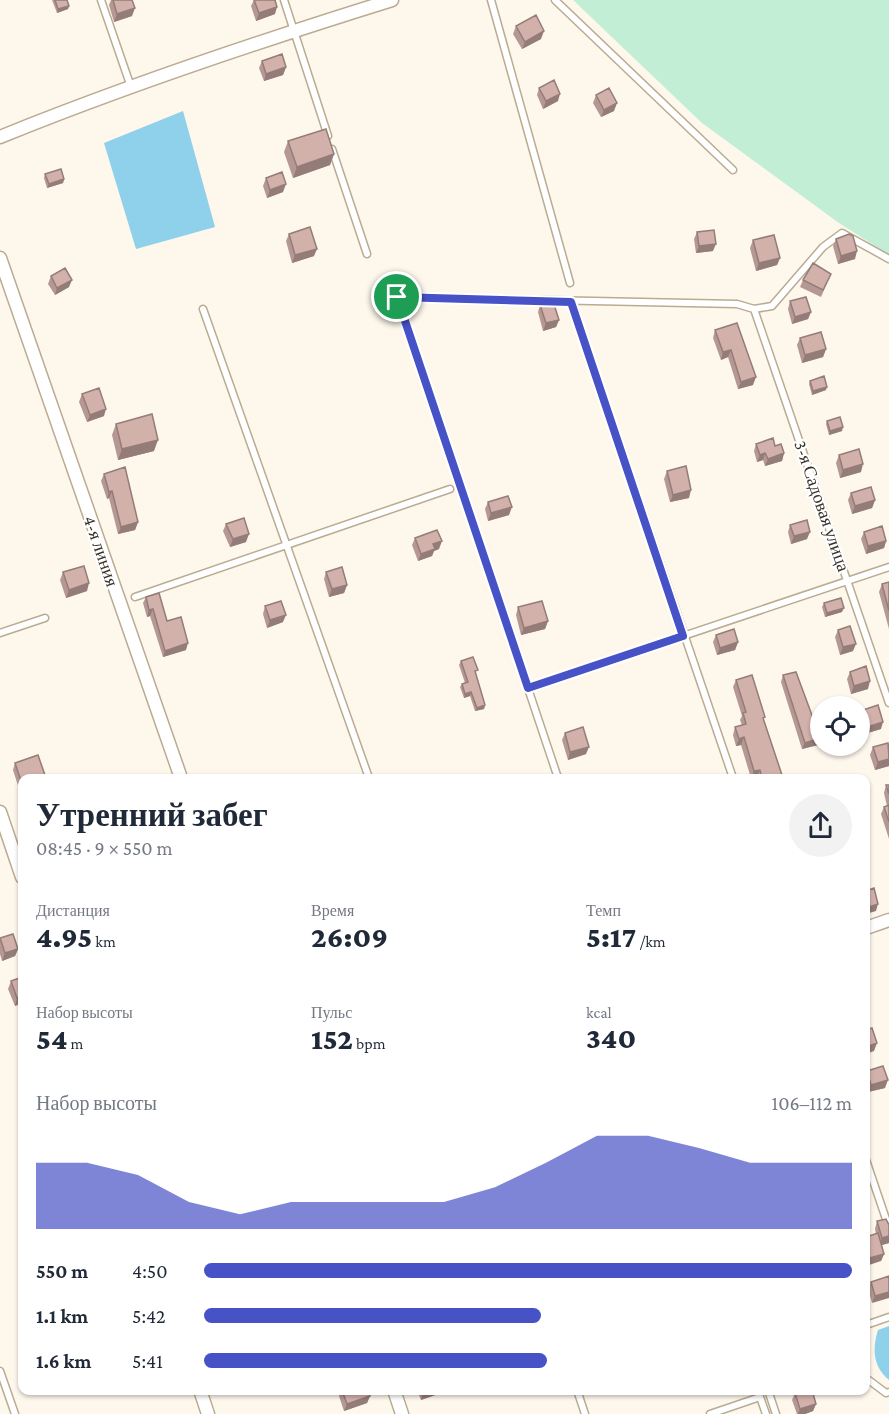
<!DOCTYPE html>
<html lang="ru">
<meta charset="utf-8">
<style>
:root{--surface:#fff;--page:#f2f2f3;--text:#1f2937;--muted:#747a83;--accent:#4852c7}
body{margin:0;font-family:"Crimson Pro",serif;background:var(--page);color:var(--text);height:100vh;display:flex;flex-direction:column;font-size:22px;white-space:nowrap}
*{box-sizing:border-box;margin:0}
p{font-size:20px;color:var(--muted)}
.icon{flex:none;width:33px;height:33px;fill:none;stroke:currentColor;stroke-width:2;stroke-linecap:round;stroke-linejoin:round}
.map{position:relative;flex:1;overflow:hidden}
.sheet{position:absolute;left:18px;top:774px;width:852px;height:621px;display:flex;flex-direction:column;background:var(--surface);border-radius:12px;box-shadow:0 2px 4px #0004}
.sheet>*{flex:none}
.fabs{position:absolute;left:810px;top:696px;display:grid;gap:12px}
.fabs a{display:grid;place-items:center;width:60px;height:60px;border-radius:50%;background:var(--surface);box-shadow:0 2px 4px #0004;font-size:30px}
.pin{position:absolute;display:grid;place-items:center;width:51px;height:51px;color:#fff;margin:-26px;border:3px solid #fff;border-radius:50%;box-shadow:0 2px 6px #0007}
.round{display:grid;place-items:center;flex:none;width:63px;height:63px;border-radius:32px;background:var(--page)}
.head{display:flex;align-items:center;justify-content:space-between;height:102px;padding:0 18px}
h1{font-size:33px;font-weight:800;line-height:45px}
.metrics{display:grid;grid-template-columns:repeat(3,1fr);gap:9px;height:102px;padding:6px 18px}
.metrics div{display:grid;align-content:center}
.metrics b{font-size:30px;font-weight:800}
.metrics small{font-size:16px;font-weight:400}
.metrics p{font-size:16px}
.chart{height:168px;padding:12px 18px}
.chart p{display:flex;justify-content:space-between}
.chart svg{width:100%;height:108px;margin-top:6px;fill:var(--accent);opacity:.7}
ul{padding:0 18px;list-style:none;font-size:20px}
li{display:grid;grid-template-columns:96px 72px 1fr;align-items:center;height:45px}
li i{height:15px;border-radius:8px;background:var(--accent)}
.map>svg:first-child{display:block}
.green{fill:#c1eed5}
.water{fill:#8fd0ea}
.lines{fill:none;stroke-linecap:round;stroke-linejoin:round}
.lane-casing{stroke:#baab91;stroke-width:9}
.street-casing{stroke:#baab91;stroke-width:15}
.lane{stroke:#fff;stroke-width:6}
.street{stroke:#fff;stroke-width:12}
.wall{fill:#b59893}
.shaded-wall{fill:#947c78}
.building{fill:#d3b1ab;stroke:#947c78;stroke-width:1.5}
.route-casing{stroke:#fff;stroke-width:12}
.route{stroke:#4852c7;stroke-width:8}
.labels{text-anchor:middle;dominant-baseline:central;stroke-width:4.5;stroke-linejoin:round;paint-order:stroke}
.street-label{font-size:18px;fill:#383227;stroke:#fff}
</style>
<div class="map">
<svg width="889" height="1414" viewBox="0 0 889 1414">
<rect width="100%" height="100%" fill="#fdf7ec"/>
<path class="green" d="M573,0H889V255L839,223L702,123Z"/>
<path class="water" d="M183,111L215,227L136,249L104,143Z
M889,1326V1380C873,1367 872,1349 878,1330Z"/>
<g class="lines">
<g class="lane-casing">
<path id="lane" d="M101,0L131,87
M284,0L328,136
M491,0L570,283
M555,0L733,170
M332,149L367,254
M571,301L733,778
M203,309L369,778
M754,309L889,703
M135,597L450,489
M0,633L45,618
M528,688L889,567
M558,778L397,297L737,304L754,309L772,306L823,247L842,233L889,259
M866,1160L889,1228
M866,1325L889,1317
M0,1371L15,1414
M866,1378L886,1393L889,1392
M577,1390L585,1414
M768,1390L776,1414
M710,1414L760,1397L766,1414"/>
</g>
<g class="street-casing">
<path id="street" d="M0,137C128,85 260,41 392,0
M0,258L181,778
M0,812L22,877
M866,928L889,920
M200,1390L208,1414
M394,1390L402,1414"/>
</g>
<use href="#lane" class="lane"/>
<use href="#street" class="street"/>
</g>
<path class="wall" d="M52,0H67L69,6L68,9L57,13Z
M111,0H132V16L114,22L109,5Z
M254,0H275V14L256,21L251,6Z
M516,26L541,39L522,49L513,34Z
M262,61L286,67L283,75L264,81L259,68Z
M539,88L558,101L543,109L537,95Z
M596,95L614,111L601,117L593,103Z
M288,141L334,154L330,165L293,178L284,152Z
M45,174L64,179L63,183L47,188L44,178Z
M266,178L283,192L267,198L263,186Z
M697,232L713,251L696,253L694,239Z
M289,234L314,256L292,263L286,241Z
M836,239L855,259L838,264L833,246Z
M753,240L780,258L777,265L756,271L750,248Z
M831,274L821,297L800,287L803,280Z
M51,276L69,287L55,295L48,284Z
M790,301L811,312L808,319L792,324L788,309Z
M540,305L559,320L556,327L543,331L538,312Z
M737,323L753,385L738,389L728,357L721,360L713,338L715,330Z
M800,338L826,349L823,357L802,363L797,345Z
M810,381L826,390L812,395L809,384Z
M82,394L104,416L87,422L79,402Z
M827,421L842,431L829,435L826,424Z
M116,424L154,451L118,460L112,435Z
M756,444L775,446L784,453L782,461L765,466L763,460L757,462L754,451Z
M839,455L861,472L840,478L836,463Z
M667,471L689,498L670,502L664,479Z
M104,474L138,522L135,530L118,534L109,498L107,499L101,481Z
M851,493L875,500L872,508L852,514L848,500Z
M488,502L509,515L488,521L485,509Z
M226,524L246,542L230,547L223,531Z
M790,525L807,539L791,544L788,532Z
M864,532L886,541L884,548L866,554L861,539Z
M415,538L439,549L434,551L432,556L418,561L412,545Z
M63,572L87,591L66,598L60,580Z
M326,572L347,585L344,593L329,597L324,579Z
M889,582V629L879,592L882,584Z
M146,597L167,621L186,650L163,657L150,616L147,617L143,603Z
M824,603L842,612L825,617L822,607Z
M265,606L283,622L267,628L263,614Z
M518,607L548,621L545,629L521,635L516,615Z
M838,630L853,651L840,655L835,637Z
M716,635L738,642L735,650L717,655L713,642Z
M461,661L476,674L485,705L484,709L475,711L470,696L464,698L460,687L462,684L465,683L459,665Z
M850,672L868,689L851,694L847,679Z
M783,675L818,745L802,749L781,682Z
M736,680L764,720L783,778H757V777L751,778L741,745L736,746L733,735L735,727L742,725L740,720L742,716L733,687Z
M860,711L881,729L861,735L860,731Z
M565,733L586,754L568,760L562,740Z
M889,744V766L875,770L870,755L873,747Z
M15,763L22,778V798L13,770Z
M886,785H889V839L881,814L884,807L887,806L884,793Z
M0,938L18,949L15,956L2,961L0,954Z
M11,981L22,1003L15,1006L8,989Z
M867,1071L885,1088L868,1092L866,1082V1075Z
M877,1221L889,1243L881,1245L884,1254L881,1261L875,1229Z
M889,1276L872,1303L868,1289L871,1282Z
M340,1390H342L370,1396L367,1403L344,1411L339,1396Z
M417,1390H442L441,1393L421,1400Z
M795,1393L816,1404L813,1411L805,1414H797L792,1400Z"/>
<path class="shaded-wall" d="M69,6L68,9L57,13L58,9Z
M277,7L275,14L256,21L259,13Z
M135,8L132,16L114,22L117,14Z
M544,31L541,39L522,49L525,42Z
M286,67L283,75L264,81L266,74Z
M560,94L558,101L543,109L546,101Z
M617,103L614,111L601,117L604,110Z
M334,154L330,165L293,178L297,167Z
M64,179L63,183L47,188L49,184Z
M286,184L283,192L267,198L270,190Z
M716,244L713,251L696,253L699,246Z
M317,249L314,256L292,263L295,255Z
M857,251L855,259L838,264L841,256Z
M780,258L777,265L756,271L759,263Z
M72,280L69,287L55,295L57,288Z
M811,312L808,319L792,324L795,317Z
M559,320L556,327L543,331L546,323Z
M826,349L823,357L802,363L805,355Z
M731,350L728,357L721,360L723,352Z
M756,377L753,385L738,389L741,382Z
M827,387L826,390L812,395L813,391Z
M106,409L104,416L87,422L90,415Z
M843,427L842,431L829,435L830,431Z
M158,440L154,451L118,460L122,449Z
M765,453L763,460L757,462L760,455Z
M784,453L782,461L765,466L768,459Z
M863,464L861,472L840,478L843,470Z
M691,490L689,498L670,502L673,495Z
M112,491L109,498L107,499L109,492Z
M875,500L872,508L852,514L855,506Z
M512,507L509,515L488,521L491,513Z
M138,522L135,530L118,534L121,527Z
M810,532L807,539L791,544L794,536Z
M249,534L246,542L230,547L233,539Z
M442,541L439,549L434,551L432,556L418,561L421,554L433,544Z
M886,541L884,548L866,554L868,546Z
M89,583L87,591L66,598L69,590Z
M347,585L344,593L329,597L332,589Z
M844,608L842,612L825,617L827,613Z
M153,609L150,616L147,617L149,610Z
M286,615L283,622L267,628L270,620Z
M548,621L545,629L521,635L524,628Z
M738,642L735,650L717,655L720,648Z
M188,643L186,650L163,657L165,651Z
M856,644L853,651L840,655L843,647Z
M870,681L868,689L851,694L854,686Z
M471,692L470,696L464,698L465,694Z
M485,705L484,709L475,711L477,708Z
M883,722L881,729L861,735L864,728Z
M744,737L741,745L736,746L739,739Z
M820,738L818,745L802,749L805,743Z
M589,747L586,754L568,760L570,752Z
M889,759V766L875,770L878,762Z
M760,770L757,777L751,778L754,771Z
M878,904L876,911L866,914V908Z
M18,949L15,956L2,961L5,953Z
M22,996V1003L15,1006L17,998Z
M877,1043L874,1051L866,1054V1047Z
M888,1080L885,1088L868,1092L871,1085Z
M889,1236V1243L879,1246L882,1238Z
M884,1254L881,1261L866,1266V1259Z
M889,1292V1298L872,1303L875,1296Z
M430,1390H442L441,1393L421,1400L423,1393Z
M370,1396L367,1403L344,1411L347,1404Z
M816,1404L813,1411L805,1414H798L800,1409Z"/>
<path class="building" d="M55,0H67L69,6L58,9Z
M113,0H132L135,8L117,14Z
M254,0H275L277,7L259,13Z
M536,15L544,31L525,42L516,26Z
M282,54L286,67L266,74L262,61Z
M554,80L560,94L546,101L539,88Z
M609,88L617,103L604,110L596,95Z
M326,129L334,154L297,167L288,141Z
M61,169L64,179L49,184L45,174Z
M282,172L286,184L270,190L266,178Z
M310,227L317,249L295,255L289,234Z
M714,230L716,244L699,246L697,232Z
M849,234L853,236L857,251L841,256L836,239Z
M774,235L780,258L759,263L753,240Z
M813,263L831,274L823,290L803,280Z
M65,268L72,280L57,288L51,276Z
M806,297L811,312L795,317L790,301Z
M553,301L559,320L546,323L540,305Z
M737,323L756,377L741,382L731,350L723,352L715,330Z
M821,332L826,349L805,355L800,338Z
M824,376L827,387L813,391L810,381Z
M99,388L106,409L90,415L82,394Z
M152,414L158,440L122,449L116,424Z
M840,417L843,427L830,431L827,421Z
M773,438L775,446L781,444L784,453L768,459L765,453L760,455L756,444Z
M859,449L863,464L843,470L839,455Z
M686,466L691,490L673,495L667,471Z
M125,467L138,522L121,527L112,491L109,492L104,474Z
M871,487L875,500L855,506L851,493Z
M508,496L512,507L491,513L488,502Z
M244,518L249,534L233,539L226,524Z
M807,520L810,532L794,536L790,525Z
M882,526L886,541L868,546L864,532Z
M437,530L442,541L433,544L435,549L421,554L415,538Z
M84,566L89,583L69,590L63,572Z
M342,567L347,585L332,589L326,572Z
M889,582V611L882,584Z
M159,593L167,621L181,617L188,643L165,651L153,609L149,610L146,597Z
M841,598L844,608L827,613L824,603Z
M281,601L286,615L270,620L265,606Z
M542,601L548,621L524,628L518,607Z
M850,626L856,644L843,647L838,630Z
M734,629L738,642L720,648L716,635Z
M473,657L478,670L475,671L485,705L477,708L471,692L465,694L462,684L468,682L461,661Z
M866,666L870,681L854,686L850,672Z
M796,672L820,737V738L805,743L783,675Z
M752,675L765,717L763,718L783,778H762L760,770L754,771L744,737L739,739L735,727L746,724L743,713L746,712L736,680Z
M878,705L883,722L864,728L860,714V711Z
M583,727L589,747L570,752L565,733Z
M888,743L889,759L878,762L873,747Z
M38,755L46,778H22V784L15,763Z
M886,785H889V794Z
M889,805V822L884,807Z
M874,888L878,904L866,908V891Z
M13,934L18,949L5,953L0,938Z
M22,977V996L17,998L11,981Z
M866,995L868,1004L866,1005Z
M872,1028L877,1043L866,1047V1030Z
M883,1066L888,1080L871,1085L867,1071Z
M886,1219L889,1225V1236L882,1238L877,1221Z
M878,1233L884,1254L866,1259V1237Z
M889,1276V1292L875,1296L871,1282Z
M342,1390H368L370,1396L347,1404Z
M802,1390H812L816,1404L800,1409L795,1393Z"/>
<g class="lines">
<g class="route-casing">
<path id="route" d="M397,297L571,302L683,636L528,688Z"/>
</g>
<use href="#route" class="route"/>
</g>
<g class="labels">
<g class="street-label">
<text transform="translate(822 506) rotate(71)">3-я Садовая улица</text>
<text transform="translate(101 551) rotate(71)">4-я линия</text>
</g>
</g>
</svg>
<div class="fabs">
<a><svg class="icon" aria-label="locate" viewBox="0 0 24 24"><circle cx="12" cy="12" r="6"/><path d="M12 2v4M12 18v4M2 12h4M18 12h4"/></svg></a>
</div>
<div class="pin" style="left:397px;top:297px;background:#1e9e55"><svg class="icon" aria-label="arrive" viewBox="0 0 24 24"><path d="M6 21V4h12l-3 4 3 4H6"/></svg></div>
<section class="sheet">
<div class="head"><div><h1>Утренний забег</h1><p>08:45 · 9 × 550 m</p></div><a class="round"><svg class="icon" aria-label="share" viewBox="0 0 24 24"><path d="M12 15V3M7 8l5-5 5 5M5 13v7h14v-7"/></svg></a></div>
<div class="metrics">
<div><p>Дистанция</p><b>4.95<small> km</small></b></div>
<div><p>Время</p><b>26:09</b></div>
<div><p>Темп</p><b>5:17<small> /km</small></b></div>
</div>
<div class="metrics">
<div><p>Набор высоты</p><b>54<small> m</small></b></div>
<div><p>Пульс</p><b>152<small> bpm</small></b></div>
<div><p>kcal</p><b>340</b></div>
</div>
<div class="chart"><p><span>Набор высоты</span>106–112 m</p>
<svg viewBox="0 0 160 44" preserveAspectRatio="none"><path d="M0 44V17L10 17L20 22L30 33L40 38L50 33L60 33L70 33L80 33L90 27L100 17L110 6L120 6L130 11L140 17L150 17L160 17V44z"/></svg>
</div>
<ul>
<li><b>550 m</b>4:50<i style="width:100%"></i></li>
<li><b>1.1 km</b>5:42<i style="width:52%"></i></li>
<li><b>1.6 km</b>5:41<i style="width:53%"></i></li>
</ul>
</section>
</div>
